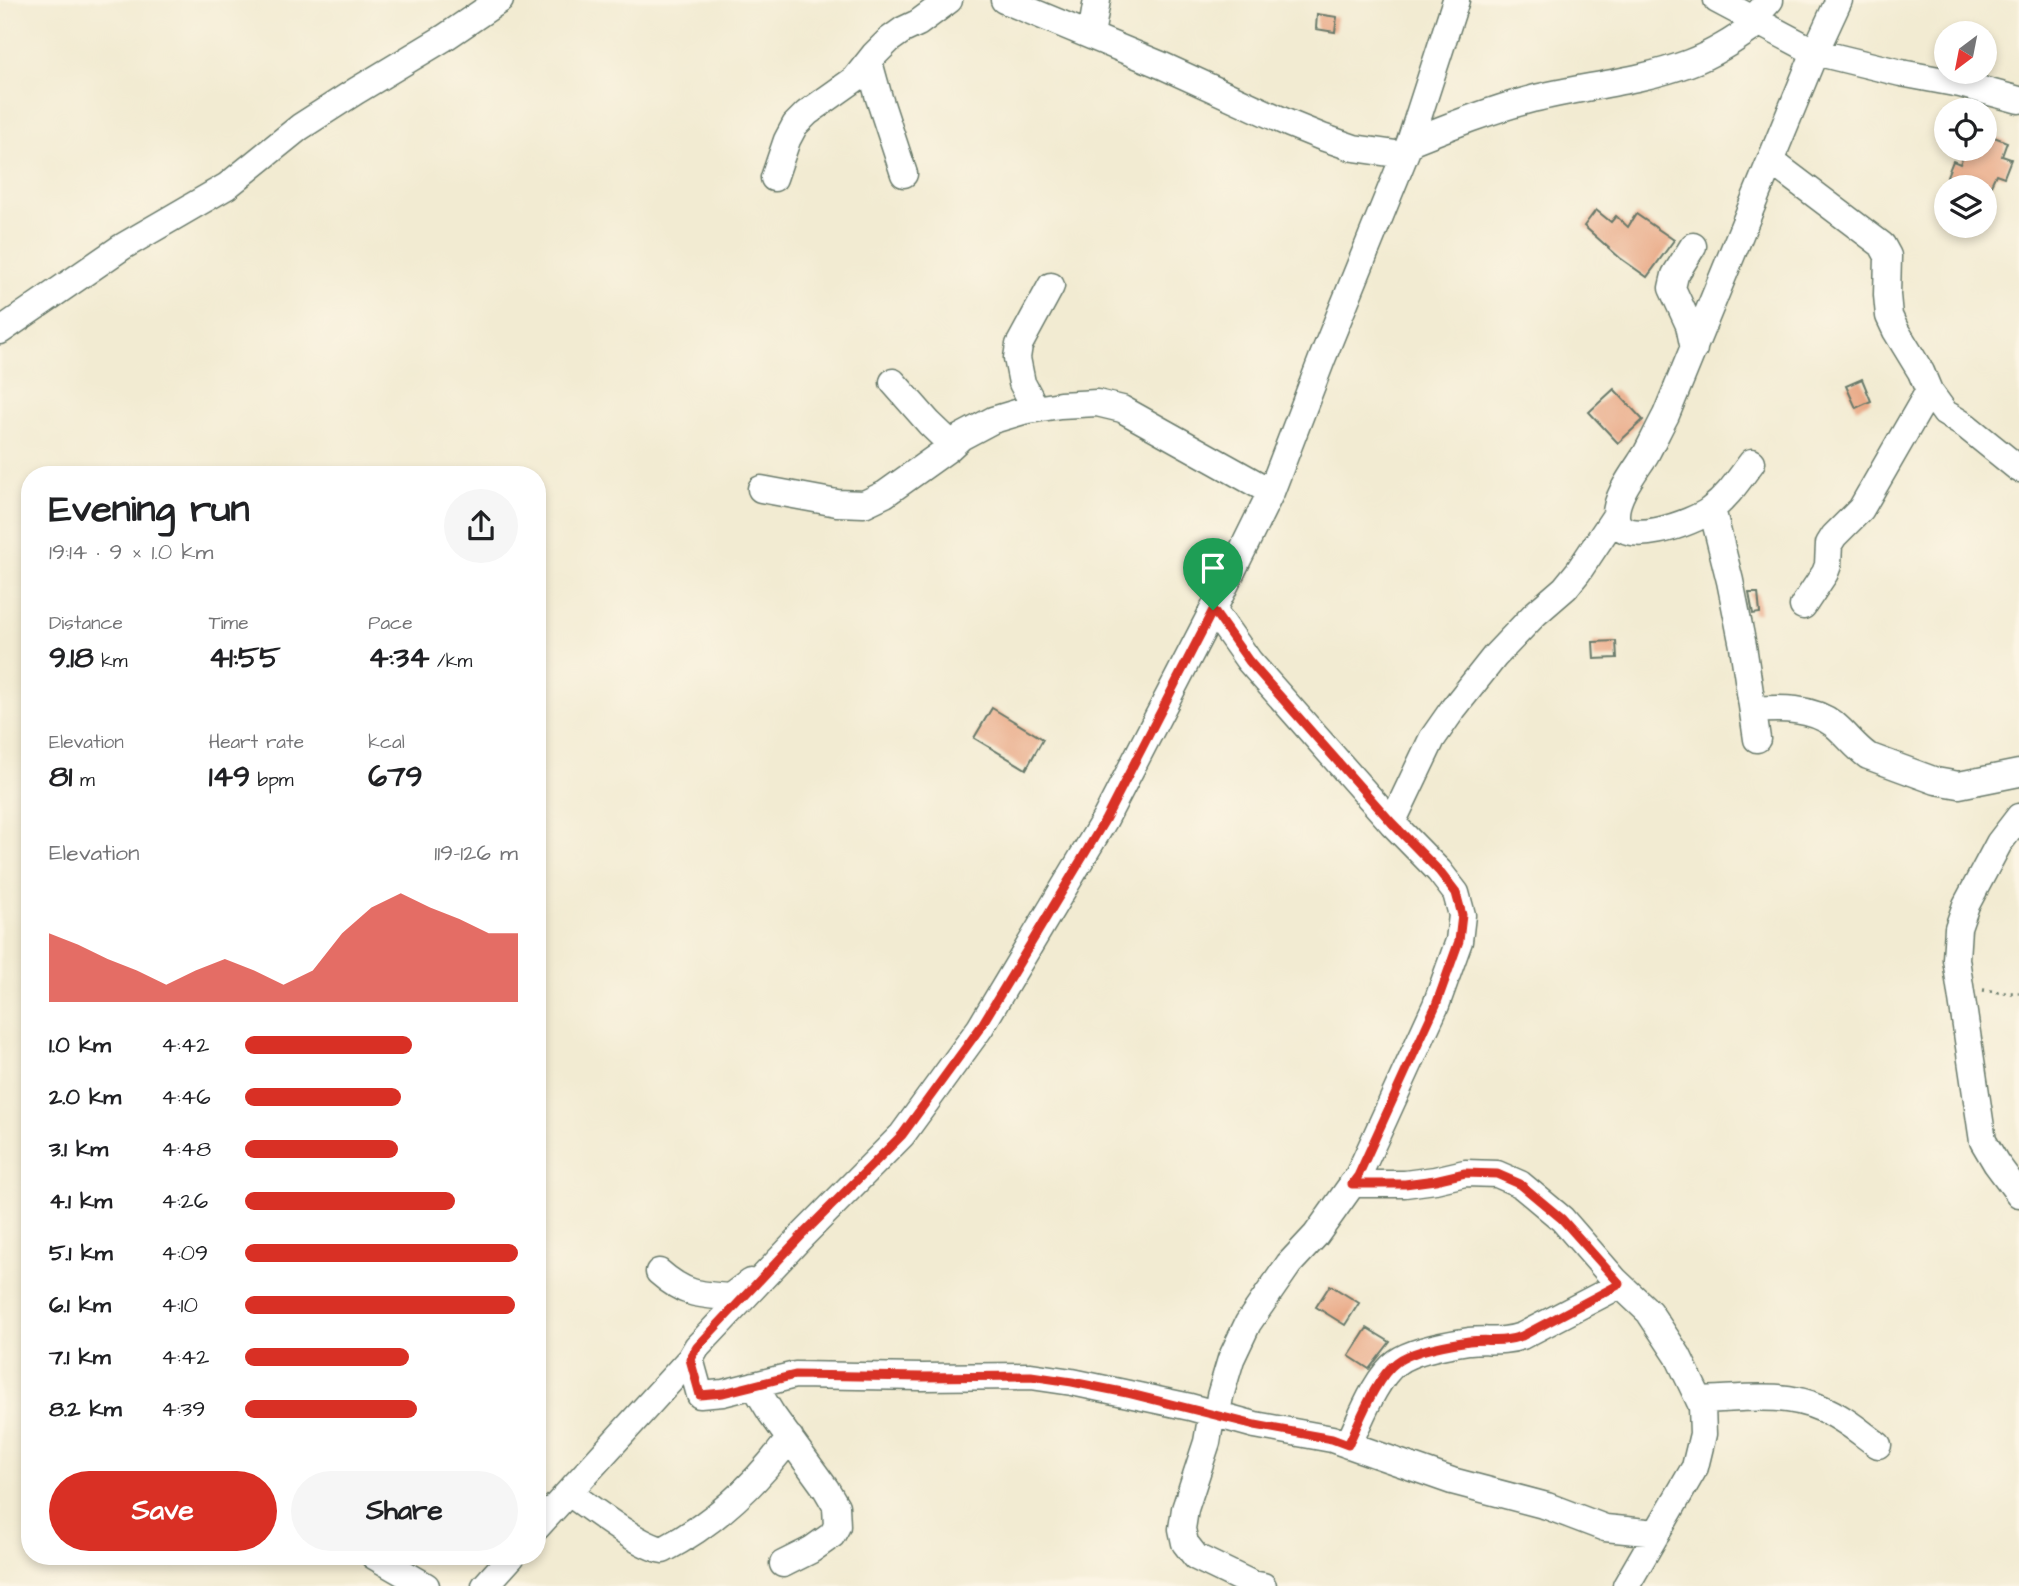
<!DOCTYPE html>
<meta charset="utf-8">
<style>
:root{--surface:#fff;--page:#f6f6f6;--text:#202124;--muted:#757577;--accent:#d93025}
body{margin:0;font-family:"Architects Daughter",sans-serif;background:var(--page);color:var(--text);height:100vh;display:flex;flex-direction:column;font-size:26px;white-space:nowrap}
*{box-sizing:border-box;margin:0}
p{font-size:23px;color:var(--muted)}
.icon{flex:none;width:38px;height:38px;fill:none;stroke:currentColor;stroke-width:2;stroke-linecap:round;stroke-linejoin:round}
.map{position:relative;flex:1;overflow:hidden}
.sheet{position:absolute;left:21px;top:466px;width:525px;height:1099px;display:flex;flex-direction:column;background:var(--surface);border-radius:28px;box-shadow:0 4px 10px #0003}
.sheet>*{flex:none}
.needle{width:46px;rotate:212deg}
.controls{position:absolute;left:1934px;top:21px;display:grid;gap:14px}
.controls a{display:grid;place-items:center;width:63px;height:63px;border-radius:50%;background:var(--surface);box-shadow:0 4px 10px #0003;font-size:35px}
.pin{position:absolute;display:grid;place-items:center;width:60px;height:60px;color:#fff;margin:-72px -30px;border-radius:50% 50% 50% 0;rotate:-45deg;box-shadow:0 0 7px #0007}
.pin .icon{rotate:45deg}
.round{display:grid;place-items:center;flex:none;width:74px;height:74px;border-radius:37px;background:var(--page)}
.overview{display:flex;align-items:center;justify-content:space-between;height:119px;padding:0 28px}
h1{font-size:38px;font-weight:700;line-height:52px}
.stats{display:grid;grid-template-columns:repeat(3,1fr);gap:10px;height:119px;padding:7px 28px}
.stats div{display:grid;align-content:center}
.stats b{font-size:30px;font-weight:700}
.stats small{font-size:19px;font-weight:400}
.stats p{font-size:19px}
.chart{height:196px;padding:14px 28px}
.chart p{display:flex;justify-content:space-between}
.chart svg{width:100%;height:126px;margin-top:7px;fill:var(--accent);opacity:.7}
.cta{display:flex;gap:14px;margin-top:auto;padding:14px 28px}
.cta a{flex:1;height:80px;border-radius:42px;background:var(--accent);color:#fff;font-size:28px;font-weight:700;line-height:80px;text-align:center}
.cta a+a{background:var(--page);color:var(--text)}
ul{padding:0 28px;list-style:none;font-size:23px}
li{display:grid;grid-template-columns:112px 84px 1fr;align-items:center;height:52px}
li i{height:18px;border-radius:9px;background:var(--accent)}
.map>svg:first-child{display:block}
.building{fill:#e9a986}
.lines{fill:none;stroke-linecap:round;stroke-linejoin:round}
.minor-casing{stroke:#697a6b;stroke-width:29}
.path{stroke:#697a6b;stroke-width:3.5;stroke-dasharray:2 5;stroke-linecap:butt}
.minor{stroke:#fff;stroke-width:26}
.route-casing{stroke:#fff;stroke-width:14}
.route{stroke:#d93025;stroke-width:9}
</style>
<div class="map">
<svg width="2019" height="1586" viewBox="0 0 2019 1586">
<rect width="100%" height="100%" fill="#fcf5e5"/>
<filter id="ink" filterUnits="userSpaceOnUse"><feTurbulence type="fractalNoise" baseFrequency=".0143" numOctaves="2"/><feDisplacementMap in="SourceGraphic" scale="14" xChannelSelector="R" yChannelSelector="G"/><feConvolveMatrix kernelMatrix="1 2 1 2 8 2 1 2 1" color-interpolation-filters="sRGB"/></filter>
<filter id="wash" filterUnits="userSpaceOnUse"><feTurbulence type="fractalNoise" baseFrequency=".00686" numOctaves="4" result="noise"/><feDisplacementMap in="SourceGraphic" scale="28" xChannelSelector="R" yChannelSelector="G"/><feGaussianBlur stdDeviation="1.57" result="paint"/><feColorMatrix in="noise" values="0 0 0 0 0 0 0 0 0 0 0 0 0 0 0 0 0 1.4 0 .05"/><feComposite in="paint" operator="in"/></filter>
<g filter="url(#wash)">
<rect width="100%" height="100%" fill="#f2ebd2"/>
<g id="blocks">
<path class="building" d="M1317,14L1337,17L1335,32L1316,29Z
M1984,133L2007,142L2002,156L2011,159L2004,177L1996,174L1990,187H1962L1964,182L1947,176L1953,161L1960,164L1966,149H1984Z
M1596,210L1611,222L1616,216L1628,227L1636,214L1674,240L1647,277L1620,258L1584,226Z
M1862,379L1871,401L1856,408L1846,386Z
M1614,389L1643,420L1618,443L1589,412Z
M1749,593H1758L1760,613L1753,614Z
M1616,641L1617,658L1594,659L1593,642Z
M992,708L1043,739L1026,769L974,738Z
M1330,1285L1359,1303L1345,1325L1316,1307Z
M1367,1328L1390,1342L1369,1369L1349,1356Z"/>
</g>
</g>
<g filter="url(#ink)">
<use href="#blocks" fill-opacity="0" stroke="#697a6b" stroke-width="2"/>
<g class="lines">
<g class="minor-casing">
<path id="minor" d="M1004,0L1161,65L1290,124L1322,137L1354,148L1403,155
M1717,0L1815,52L1901,73L1960,84L2019,100
M1752,20L1770,0
M1091,35L1097,0
M869,62L879,98L904,174
M1410,142C1450,126 1490,110 1532,99C1584,86 1638,82 1689,63C1714,54 1737,38 1759,23
M1771,161L1882,245L1888,256L1887,295L1889,316L1896,331L1921,372L1929,391L1945,413L1966,426L2019,469
M774,178L787,140L795,125L807,113L855,79L874,55L889,40L903,30L918,23L949,0
M1693,246L1675,275L1672,288L1689,325L1694,349
M0,331L122,247L227,186L300,127L356,91L444,38L500,0
M893,382L929,423L952,445
M1036,409L1022,383L1017,358L1019,345L1051,286
M1752,462C1739,479 1728,497 1710,510C1695,522 1618,551 1616,516C1615,496 1636,470 1646,454C1653,441 1659,428 1666,415L1815,52L1839,0
M761,489L837,503L864,504L885,494L948,449L961,437L993,420L1023,411L1060,405L1097,403L1122,409L1271,492
M1712,509L1730,581L1743,646L1757,739
M1803,606L1825,573L1828,565L1829,544L1834,536L1861,509L1929,391
M1213,610L1249,661L1392,823L1439,871L1456,893L1462,915L1459,941L1436,1005L1358,1176L1316,1235L1289,1264L1248,1323L1231,1359L1220,1396L1217,1414
M1753,710C1781,708 1811,707 1835,725C1847,735 1855,747 1868,756L1936,781L1959,785L2019,773
M2019,817L1999,843L1966,905L1958,928L1956,959L1983,1141L1996,1163L2019,1194
M1392,823L1432,739L1453,709L1495,656L1535,614L1565,588L1578,572L1616,515
M1352,1184H1405L1435,1180L1465,1173L1497,1174L1520,1184L1562,1219L1615,1280L1649,1312L1678,1356L1702,1406L1703,1434L1695,1467L1626,1586
M659,1272C684,1294 698,1295 730,1297L750,1282
M690,1359L700,1395L723,1393L795,1375L922,1377L1031,1376L1072,1382L1190,1407L1255,1425L1332,1439L1452,1481L1547,1506L1605,1528L1657,1533
M754,1385L771,1413L826,1489L836,1506L837,1526L832,1535L811,1550L783,1564
M1699,1400C1741,1399 1784,1391 1823,1409C1843,1417 1861,1433 1878,1445
M1212,1413L1207,1442L1185,1509L1182,1529L1185,1543L1196,1557L1252,1584L1263,1586
M1348,1445C1360,1421 1375,1378 1397,1362C1413,1350 1449,1344 1469,1341C1488,1339 1502,1343 1522,1336L1620,1285
M569,1493C591,1508 639,1546 663,1550C713,1524 756,1484 790,1438
M537,1527L690,1359L697,1347L803,1235L902,1135L980,1028L1105,819L1213,610L1271,492L1322,359L1410,142L1456,0
M374,1556L426,1586
M485,1586L512,1556"/>
</g>
<path class="path" d="M1983,990L2003,993H2019"/>
<use href="#minor" class="minor"/>
</g>
</g>
<g class="lines" filter="url(#ink)">
<g class="route-casing">
<path id="route" d="M1213,610L1249,661L1392,823L1439,871L1456,893L1462,915L1459,941L1436,1005L1358,1176L1352,1184H1405L1435,1180L1465,1173L1497,1174L1520,1184L1562,1219L1620,1284L1522,1336C1502,1343 1488,1339 1469,1341C1449,1344 1413,1350 1397,1362C1375,1378 1360,1421 1348,1445L1332,1439L1255,1425L1127,1393L1072,1382L1031,1376L922,1377L795,1375L723,1393L700,1395L690,1359L697,1347L803,1234L902,1135L980,1028L1105,820Z"/>
</g>
<use href="#route" class="route"/>
</g>
</svg>
<div class="controls">
<a><svg class="needle" viewBox="-14 -14 28 28"><path d="M0-13l5 13h-10z" fill="#e53935"/><path d="M0 13l5-13h-10z" fill="#757577"/></svg></a>
<a><svg class="icon" aria-label="locate" viewBox="0 0 24 24"><circle cx="12" cy="12" r="6"/><path d="M12 2v4M12 18v4M2 12h4M18 12h4"/></svg></a>
<a><svg class="icon" aria-label="layers" viewBox="0 0 24 24"><path d="M12 4l9 5-9 5-9-5zM3 14l9 5 9-5"/></svg></a>
</div>
<div class="pin" style="left:1213px;top:610px;background:#1e9e55"><svg class="icon" aria-label="arrive" viewBox="0 0 24 24"><path d="M6 21V4h12l-3 4 3 4H6"/></svg></div>
<section class="sheet">
<div class="overview"><div><h1>Evening run</h1><p>19:14 · 9 × 1.0 km</p></div><a class="round"><svg class="icon" aria-label="share" viewBox="0 0 24 24"><path d="M12 15V3M7 8l5-5 5 5M5 13v7h14v-7"/></svg></a></div>
<div class="stats">
<div><p>Distance</p><b>9.18<small> km</small></b></div>
<div><p>Time</p><b>41:55</b></div>
<div><p>Pace</p><b>4:34<small> /km</small></b></div>
</div>
<div class="stats">
<div><p>Elevation</p><b>81<small> m</small></b></div>
<div><p>Heart rate</p><b>149<small> bpm</small></b></div>
<div><p>kcal</p><b>679</b></div>
</div>
<div class="chart"><p><span>Elevation</span>119–126 m</p>
<svg viewBox="0 0 160 44" preserveAspectRatio="none"><path d="M0 44V20L10 24L20 29L30 33L40 38L50 33L60 29L70 33L80 38L90 33L100 20L110 11L120 6L130 11L140 15L150 20L160 20V44z"/></svg>
</div>
<ul>
<li><b>1.0 km</b>4:42<i style="width:61%"></i></li>
<li><b>2.0 km</b>4:46<i style="width:57%"></i></li>
<li><b>3.1 km</b>4:48<i style="width:56%"></i></li>
<li><b>4.1 km</b>4:26<i style="width:77%"></i></li>
<li><b>5.1 km</b>4:09<i style="width:100%"></i></li>
<li><b>6.1 km</b>4:10<i style="width:99%"></i></li>
<li><b>7.1 km</b>4:42<i style="width:60%"></i></li>
<li><b>8.2 km</b>4:39<i style="width:63%"></i></li>
</ul>
<div class="cta"><a>Save</a><a>Share</a></div>
</section>
</div>
